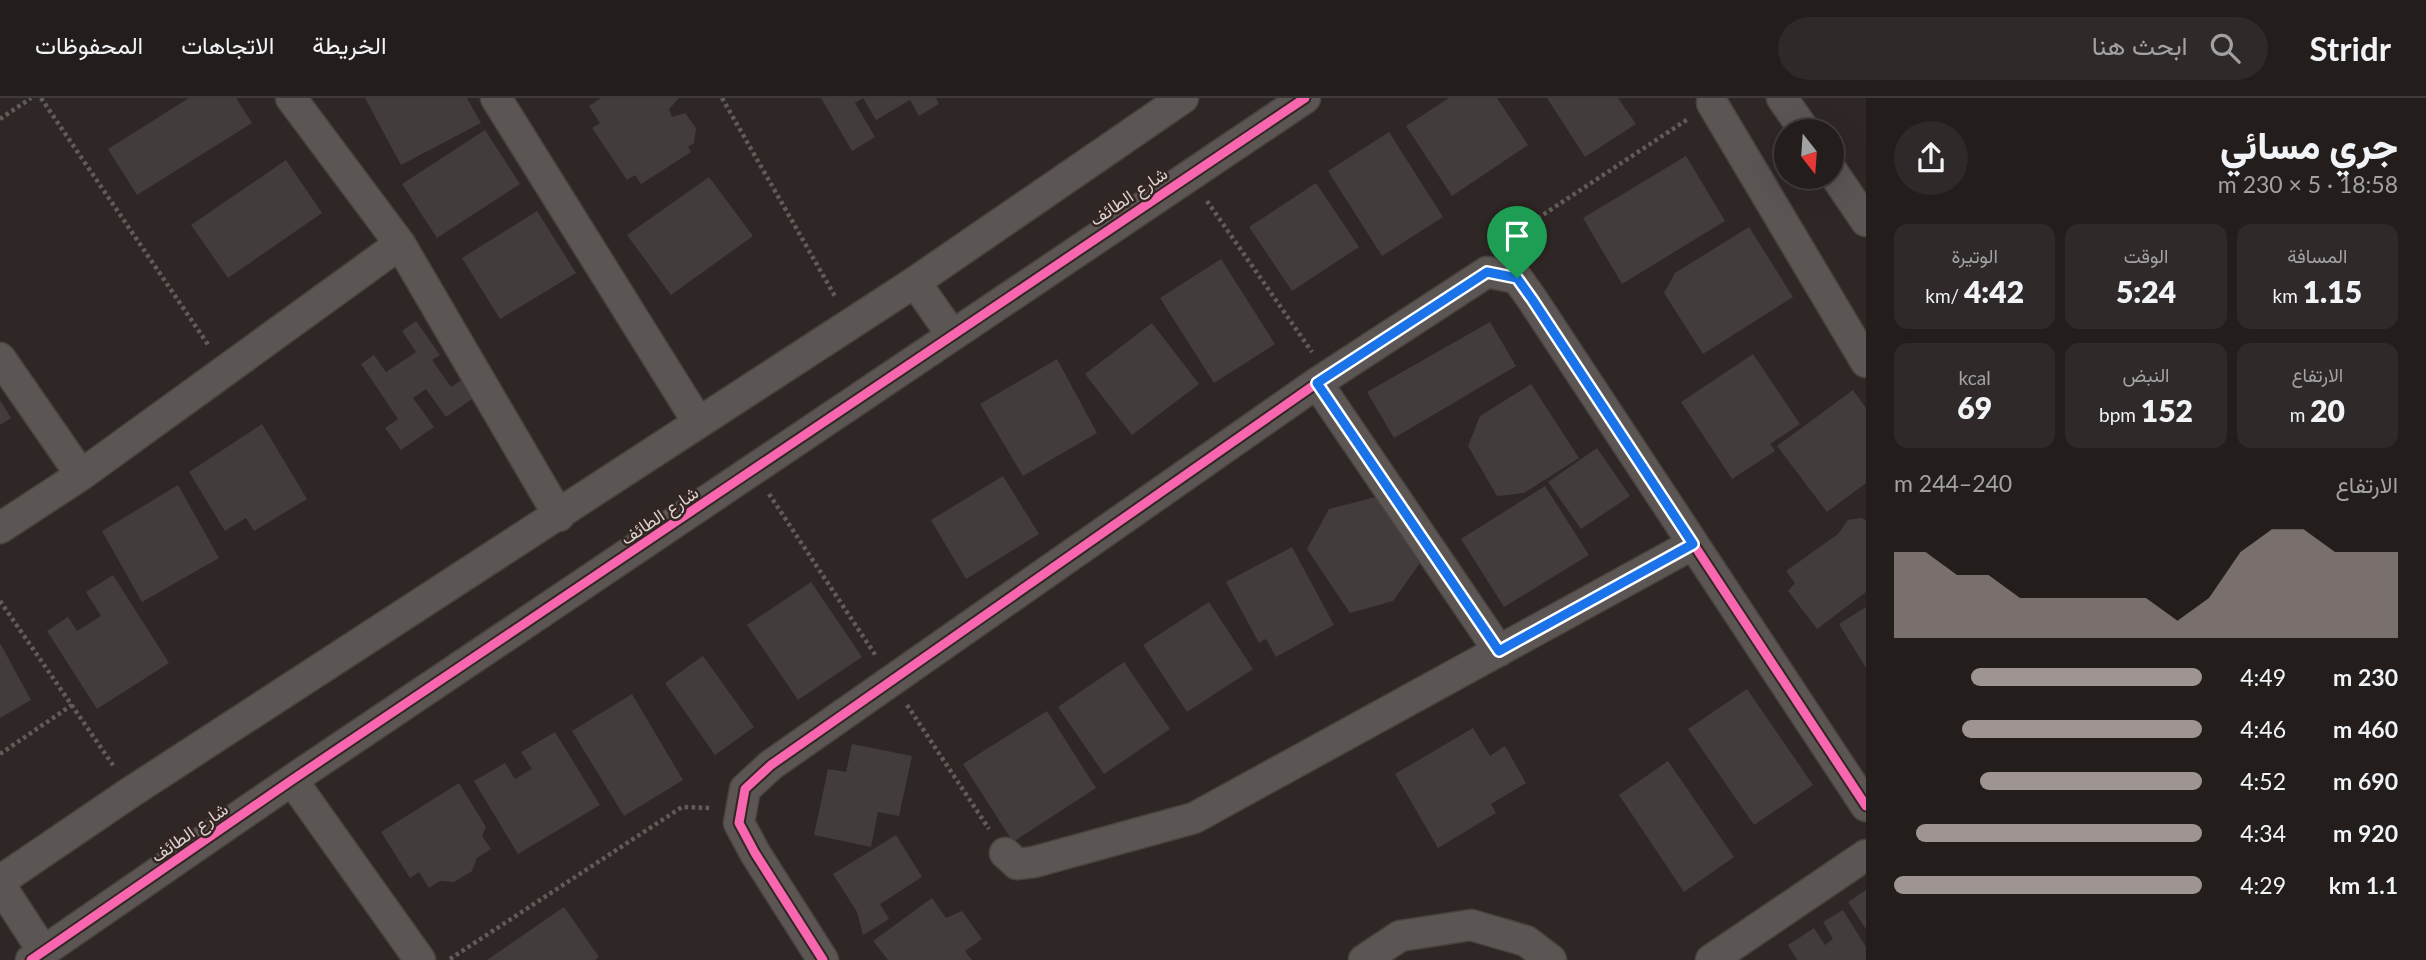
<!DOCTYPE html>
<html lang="ar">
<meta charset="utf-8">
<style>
:root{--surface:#231d1c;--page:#2f2a29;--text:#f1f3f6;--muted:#a3a2a3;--line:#403b3b;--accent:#9e9492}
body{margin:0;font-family:Lato,Vazirmatn,sans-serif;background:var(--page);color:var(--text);direction:rtl;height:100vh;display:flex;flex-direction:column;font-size:26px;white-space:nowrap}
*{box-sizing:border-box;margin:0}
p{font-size:23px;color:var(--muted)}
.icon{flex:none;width:38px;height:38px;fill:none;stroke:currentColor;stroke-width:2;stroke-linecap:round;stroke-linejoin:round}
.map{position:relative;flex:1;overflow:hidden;direction:ltr}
.drawer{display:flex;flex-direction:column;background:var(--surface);width:560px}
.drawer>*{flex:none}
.needle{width:46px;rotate:163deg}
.buttons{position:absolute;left:1774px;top:21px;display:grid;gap:14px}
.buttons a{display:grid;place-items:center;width:70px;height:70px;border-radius:50%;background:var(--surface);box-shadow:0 7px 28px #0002,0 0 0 2px var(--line);font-size:35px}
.pin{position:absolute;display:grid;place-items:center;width:60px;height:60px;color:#fff;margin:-72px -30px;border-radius:50% 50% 50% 0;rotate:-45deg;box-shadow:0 0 7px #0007}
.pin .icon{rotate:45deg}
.round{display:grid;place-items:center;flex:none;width:74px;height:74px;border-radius:37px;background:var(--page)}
.head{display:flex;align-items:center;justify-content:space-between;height:119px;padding:0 28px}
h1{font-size:38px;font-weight:800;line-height:52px}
.metrics{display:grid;grid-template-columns:repeat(3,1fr);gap:10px;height:119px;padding:7px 28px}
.metrics div{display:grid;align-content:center;border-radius:14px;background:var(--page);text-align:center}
.metrics b{font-size:30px;font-weight:800}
.metrics small{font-size:19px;font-weight:400}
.metrics p{font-size:19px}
.chart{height:196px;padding:14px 28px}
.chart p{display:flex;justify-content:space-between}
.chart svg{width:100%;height:126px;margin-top:7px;fill:var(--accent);opacity:.7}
ul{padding:0 28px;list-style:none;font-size:23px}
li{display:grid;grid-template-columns:112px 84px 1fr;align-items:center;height:52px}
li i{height:18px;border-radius:9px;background:var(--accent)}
header{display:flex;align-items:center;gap:42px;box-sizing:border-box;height:98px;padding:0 35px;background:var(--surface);border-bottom:2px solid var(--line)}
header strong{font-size:33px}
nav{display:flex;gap:38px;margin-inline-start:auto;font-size:24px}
.search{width:490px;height:63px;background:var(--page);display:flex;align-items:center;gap:18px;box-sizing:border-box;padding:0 24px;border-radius:38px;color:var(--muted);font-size:26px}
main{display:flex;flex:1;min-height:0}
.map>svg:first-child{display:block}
.building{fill:#433c3c}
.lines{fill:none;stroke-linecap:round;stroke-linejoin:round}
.minor-casing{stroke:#494340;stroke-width:33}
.path{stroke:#615c5a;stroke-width:4.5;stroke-dasharray:3.5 3.5;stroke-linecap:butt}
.minor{stroke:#5b5654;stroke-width:30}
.cycleway-casing{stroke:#332521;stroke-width:13}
.cycleway{stroke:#f766af;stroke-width:9}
.route-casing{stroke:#fff;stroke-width:14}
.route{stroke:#1a73e8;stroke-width:9}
.labels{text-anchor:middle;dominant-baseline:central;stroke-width:5;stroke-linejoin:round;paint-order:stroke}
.street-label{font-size:18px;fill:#d9cfcc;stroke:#332521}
</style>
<header>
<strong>Stridr</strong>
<div class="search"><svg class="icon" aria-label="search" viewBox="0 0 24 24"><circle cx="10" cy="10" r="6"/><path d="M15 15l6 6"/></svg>ابحث هنا</div>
<nav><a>الخريطة</a><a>الاتجاهات</a><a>المحفوظات</a></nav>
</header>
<main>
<section class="drawer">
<div class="head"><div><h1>جري مسائي</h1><p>18:58 · 5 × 230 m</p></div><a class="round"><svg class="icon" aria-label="share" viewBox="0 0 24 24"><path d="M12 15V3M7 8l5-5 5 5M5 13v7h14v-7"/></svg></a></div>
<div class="metrics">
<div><p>المسافة</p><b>1.15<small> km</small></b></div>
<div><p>الوقت</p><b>5:24</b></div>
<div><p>الوتيرة</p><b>4:42<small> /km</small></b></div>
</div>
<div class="metrics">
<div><p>الارتفاع</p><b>20<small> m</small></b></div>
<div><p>النبض</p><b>152<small> bpm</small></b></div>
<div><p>kcal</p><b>69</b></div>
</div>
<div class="chart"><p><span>الارتفاع</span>240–244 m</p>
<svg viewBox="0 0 160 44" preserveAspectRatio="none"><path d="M0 44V14L10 14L20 22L30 22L40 30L50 30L60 30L70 30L80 30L90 38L100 30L110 14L120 6L130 6L140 14L150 14L160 14V44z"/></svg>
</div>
<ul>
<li><b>230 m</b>4:49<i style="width:75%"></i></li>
<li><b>460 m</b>4:46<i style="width:78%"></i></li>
<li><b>690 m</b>4:52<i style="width:72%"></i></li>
<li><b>920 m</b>4:34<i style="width:93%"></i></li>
<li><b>1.1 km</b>4:29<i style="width:100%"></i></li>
</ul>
</section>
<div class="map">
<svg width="1866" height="862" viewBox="0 0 1866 862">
<rect width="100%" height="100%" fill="#2f2725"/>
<path class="building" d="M189,0H236L252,25L137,97L108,51Z
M365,0H467L481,25L401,67Z
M601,0H679L669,11L672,19L685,15L696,30L694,45L688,49L691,54L641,86L635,77L627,82L592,30L600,25L589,8Z
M821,0H863L855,5L875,39L852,53Z
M863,0H936L939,6L919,18L910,2L876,22Z
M1449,0H1497L1528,47L1452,98L1406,28Z
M1547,0H1618L1636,26L1585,59Z
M485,32L520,86L437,140L402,86Z
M1389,34L1443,119L1382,158L1328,73Z
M1686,58L1725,123L1622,186L1583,120Z
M286,62L322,115L228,180L191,127Z
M709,79L753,138L671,197L627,137Z
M1316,85L1359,149L1292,193L1249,129Z
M537,113L576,175L500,221L462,160Z
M1749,129L1793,199L1703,256L1664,195L1675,175Z
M1221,161L1275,246L1214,285L1160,200Z
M416,223L440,257L432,262L451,289L463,281L475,299L446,319L426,291L413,300L434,329L401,352L385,330L398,321L361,266L374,257L386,274L416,254L402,233Z
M1490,224L1516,268L1394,340L1367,294Z
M1152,225L1199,286L1132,337L1085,276Z
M1753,256L1800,326L1770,346L1775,353L1732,381L1681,304Z
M1057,261L1097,335L1023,378L980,306Z
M1531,286L1579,360L1524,395L1497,398L1468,348L1480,318Z
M1853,292L1866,310V385L1827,414L1777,348Z
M0,302L11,320L0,327Z
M262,326L307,401L254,433L246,420L225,433L189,374Z
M1597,350L1630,398L1581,431L1548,384Z
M1003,378L1039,436L966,481L931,422Z
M178,387L219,460L142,504L102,433Z
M1545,388L1589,457L1504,509L1461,441Z
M1376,399L1422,462L1393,503L1350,515L1307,451L1329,411Z
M1861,420L1866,422V494L1817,531L1788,493L1795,485L1786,473L1838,436L1848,422Z
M1292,449L1334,527L1276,559L1266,541L1259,545L1226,484Z
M113,477L169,565L97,611L47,533L68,519L77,533L101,518L86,494Z
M811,484L862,559L798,602L747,527Z
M1209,504L1253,571L1187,614L1143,547Z
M1866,509V570L1839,526Z
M0,545L31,602L0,620Z
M703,558L754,629L715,657L665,585Z
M1124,564L1170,631L1104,676L1058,609Z
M1747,591L1813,687L1754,727L1688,631Z
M632,596L683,682L624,718L572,633Z
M1047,613L1096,690L1013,744L963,666Z
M1473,630L1490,658L1505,648L1526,685L1491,706L1496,715L1438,750L1395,676Z
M555,634L600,707L518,756L474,683L505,665L515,681L532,671L521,654Z
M852,646L912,658L899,718L878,714L871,749L814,737L828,671L846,674Z
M1668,663L1734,759L1684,794L1619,697Z
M459,685L486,729L482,738L491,751L477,760L472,773L454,784L440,783L429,790L419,774L410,780L381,734Z
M896,737L922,779L880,806L889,821L863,837L857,814L833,776Z
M1866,792V831L1848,804Z
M932,800L946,820L962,813L982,841L965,853L972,862H888L873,843Z
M564,809L599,859L595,862H487Z
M1843,812L1866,849V862H1797L1788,847L1814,830L1825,847L1833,841L1823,824Z"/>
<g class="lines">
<g class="minor-casing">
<path id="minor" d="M291,0L400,146L559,418
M496,0L698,324
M1782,0L1805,33
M1712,5L1866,264
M1832,73L1866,123
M915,184L952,237
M0,260L81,377
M1317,285L1499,553
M0,430L81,377L400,146
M292,682L420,862
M1005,755L1017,766L1034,764L1194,720L1693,446
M0,783L131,694L915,184L1183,0
M0,787L43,853
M31,862L292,682L1305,0
M823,862L755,755L739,725L745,691L771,667L1317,285L1487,174L1517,180L1532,201L1866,708
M1364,862L1400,838L1471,827L1526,843L1551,862
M1711,862L1866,757"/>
</g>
<path class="path" d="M41,0L209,248
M722,0L836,200
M0,21L31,0
M1207,103L1312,254
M1519,149L1532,124L1688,21
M769,396L876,558
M0,503L115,670
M907,607L989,731
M0,656L72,607
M450,861L682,709L711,710"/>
<use href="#minor" class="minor"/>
<g class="cycleway-casing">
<path id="cycleway" d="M31,862L292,682L1305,0
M823,862L755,755L739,725L745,691L771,667L1317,285L1487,174L1517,180L1532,201L1866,708"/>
</g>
<use href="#cycleway" class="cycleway"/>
</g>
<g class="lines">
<g class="route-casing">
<path id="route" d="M1487,174L1517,180L1532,201L1693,446L1499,553L1317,285Z"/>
</g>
<use href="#route" class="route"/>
</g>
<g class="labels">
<g class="street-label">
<text transform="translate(1128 98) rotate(-34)">شارع الطائف</text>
<text transform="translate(659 417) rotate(-34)">شارع الطائف</text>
<text transform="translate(189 734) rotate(-35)">شارع الطائف</text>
</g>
</g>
</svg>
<div class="buttons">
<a><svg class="needle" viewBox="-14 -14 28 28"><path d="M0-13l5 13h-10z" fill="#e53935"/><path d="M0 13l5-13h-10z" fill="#a3a2a3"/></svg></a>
</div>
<div class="pin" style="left:1517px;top:180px;background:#1e9e55"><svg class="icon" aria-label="arrive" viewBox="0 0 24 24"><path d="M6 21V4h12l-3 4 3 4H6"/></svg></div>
</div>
</main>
